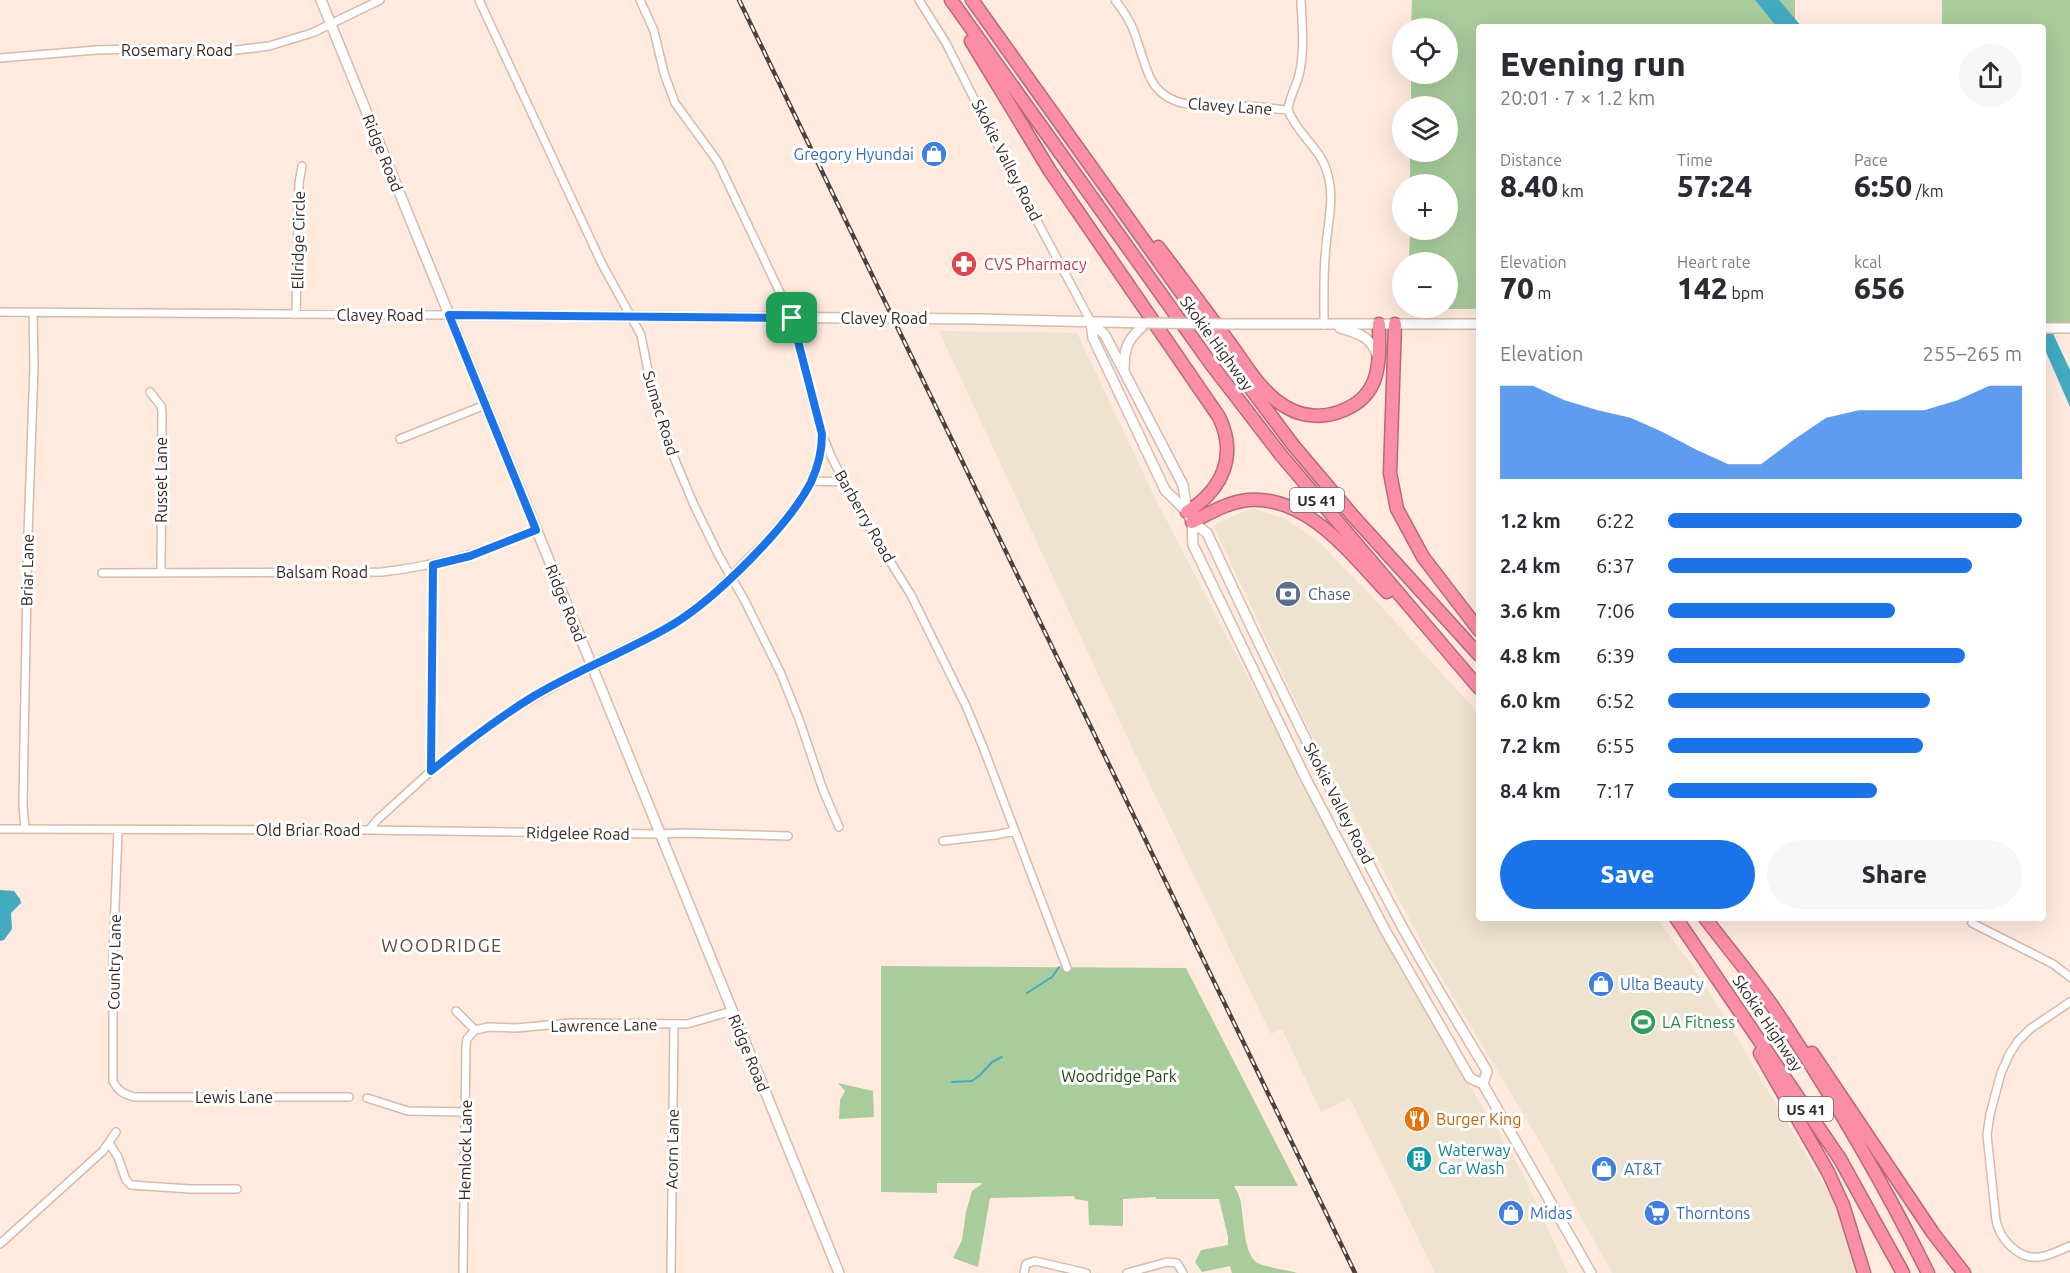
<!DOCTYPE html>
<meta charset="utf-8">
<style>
:root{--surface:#fff;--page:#f7f7f7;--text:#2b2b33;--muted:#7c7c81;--accent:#1a73e8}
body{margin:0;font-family:Ubuntu,sans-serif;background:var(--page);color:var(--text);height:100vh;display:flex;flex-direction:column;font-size:22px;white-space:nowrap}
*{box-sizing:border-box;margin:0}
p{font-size:20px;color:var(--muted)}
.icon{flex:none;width:33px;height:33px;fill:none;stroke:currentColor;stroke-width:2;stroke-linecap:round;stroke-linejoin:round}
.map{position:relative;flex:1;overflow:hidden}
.panel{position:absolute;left:1476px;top:24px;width:570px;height:897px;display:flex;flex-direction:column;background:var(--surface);border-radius:6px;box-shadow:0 6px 24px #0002}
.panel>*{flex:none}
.fabs{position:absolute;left:1392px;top:18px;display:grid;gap:12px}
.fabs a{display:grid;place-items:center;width:66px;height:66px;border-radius:50%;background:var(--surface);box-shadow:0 6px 24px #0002;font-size:30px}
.pin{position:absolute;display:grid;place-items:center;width:51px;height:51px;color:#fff;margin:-26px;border-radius:12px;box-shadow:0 3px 9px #0006}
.round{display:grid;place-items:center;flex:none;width:63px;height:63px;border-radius:32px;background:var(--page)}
.headline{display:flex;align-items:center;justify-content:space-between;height:102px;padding:0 24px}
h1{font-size:33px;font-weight:800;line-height:45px}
.stats{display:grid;grid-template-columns:repeat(3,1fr);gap:9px;height:102px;padding:6px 24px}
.stats div{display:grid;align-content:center}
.stats b{font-size:30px;font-weight:800}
.stats small{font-size:16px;font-weight:400}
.stats p{font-size:16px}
.chart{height:168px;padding:12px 24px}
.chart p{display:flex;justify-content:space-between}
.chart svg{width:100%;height:108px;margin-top:6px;fill:var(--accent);opacity:.7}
.action{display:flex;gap:12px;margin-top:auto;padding:12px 24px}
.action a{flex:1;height:69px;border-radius:36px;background:var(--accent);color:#fff;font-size:24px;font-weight:800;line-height:69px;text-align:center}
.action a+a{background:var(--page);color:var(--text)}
ul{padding:0 24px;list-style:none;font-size:20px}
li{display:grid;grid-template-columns:96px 72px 1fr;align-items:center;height:45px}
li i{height:15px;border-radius:8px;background:var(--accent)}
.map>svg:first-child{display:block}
.commercial{fill:#eee3ce}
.green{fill:#a8cc9c}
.water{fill:#42abc2}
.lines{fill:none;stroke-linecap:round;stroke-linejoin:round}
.stream{stroke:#42abc2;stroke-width:2}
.street-casing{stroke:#d4bbac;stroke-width:10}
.secondary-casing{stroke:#d4bbac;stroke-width:12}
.highway-casing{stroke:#b66a79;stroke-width:15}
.street{stroke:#fff;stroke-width:7}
.secondary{stroke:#fff;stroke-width:9}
.highway{stroke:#fc8da7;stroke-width:12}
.rail-casing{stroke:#4c413b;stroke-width:4.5}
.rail{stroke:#fff;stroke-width:2;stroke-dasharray:7;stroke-linecap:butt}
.secondary-bridge-casing{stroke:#d4bbac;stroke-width:12;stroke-linecap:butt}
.secondary-bridge{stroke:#fff;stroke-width:9}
.route-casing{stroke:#fff;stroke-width:12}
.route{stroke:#1a73e8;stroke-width:8}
.labels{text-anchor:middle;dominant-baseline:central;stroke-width:6;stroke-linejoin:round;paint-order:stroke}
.shield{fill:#fff;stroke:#706966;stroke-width:1.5}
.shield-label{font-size:15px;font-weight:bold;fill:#332924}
.street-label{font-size:16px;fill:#332924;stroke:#fff}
.shop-label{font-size:16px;fill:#366cbe;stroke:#fff;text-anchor:start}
.health-label{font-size:16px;fill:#be3a42;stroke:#fff;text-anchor:start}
.service-label{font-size:16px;fill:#4e5e75;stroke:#fff;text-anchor:start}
.leisure-label{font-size:16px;fill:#27864d;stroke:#fff;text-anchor:start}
.park-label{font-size:16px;fill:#1f4610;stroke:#fff}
.food-label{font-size:16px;fill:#c56008;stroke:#fff;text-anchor:start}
.culture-label{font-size:16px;fill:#0d838f;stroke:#fff;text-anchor:start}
.neighbourhood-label{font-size:18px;letter-spacing:1.5px;fill:#5e493c;stroke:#fff}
</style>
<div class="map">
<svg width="2070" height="1273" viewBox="0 0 2070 1273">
<rect width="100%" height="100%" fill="#ffeadd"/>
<path class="commercial" d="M939,331L1077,333L1157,502L1329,833L1409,985L1521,1170L1568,1273H1435L1350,1098L1321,1112L1282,1029L1271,1034L1136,756Z
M1252,508L1286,519L1319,542L1379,604L1479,714V918H1656L1689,961L1723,1014L1837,1207L1856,1273H1612L1541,1144L1430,958L1307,726L1213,525Z"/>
<path class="green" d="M1412,0H1795V27H1479V309H1409V308H1448V262H1409L1410,230H1448V184H1410V152H1448V106H1411V74H1448V28H1411Z
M1942,0H2070V323H2048L2043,317V27H1942Z
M881,966L1186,968L1298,1186H1234C1236,1190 1239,1194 1240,1199C1244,1215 1243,1252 1256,1262C1263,1267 1288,1270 1297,1273H1232L1230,1266L1202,1272L1195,1262L1201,1250L1228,1245V1237L1219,1199H1156V1197L1123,1199V1226L1089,1225L1088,1201L1075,1199L1074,1196L990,1198L978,1267L953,1258L962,1240L966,1212L972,1191L983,1183H937V1193L881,1192Z
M838,1083L873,1091L874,1117L839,1119L840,1100L845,1091Z"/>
<path class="water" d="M1755,0H1779L1802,27H1777Z
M2043,317L2048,323L2070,370V407L2043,345Z
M0,890L14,891L20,899L21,903L11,913L12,929L4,940L0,941Z"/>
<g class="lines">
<path class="stream" d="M1027,993L1052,977L1059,967
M952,1082L972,1081L981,1074L992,1062L1002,1057"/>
<g class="street-casing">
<path id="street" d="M479,0L602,264L641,335L650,381L675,460L694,505L719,556L745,601L781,674L799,719L823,790L839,827
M640,0L654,31L664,73L675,103L718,162L792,318L803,356L812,400L822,434L831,456L860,513L911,595L966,706L983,747L1067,968
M919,0L946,43L1011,172L1091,322
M1115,0C1138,28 1136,44 1149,75C1165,114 1212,105 1246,106C1260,106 1274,109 1288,110C1297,134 1321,149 1327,172C1335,197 1328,221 1326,246C1323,272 1324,299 1324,325
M0,58L96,50L140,49L221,52L269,46L312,33L380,0
M1288,110C1289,98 1296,87 1299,75C1305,50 1302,25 1301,0
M0,312L449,315
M296,315L299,183L302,166
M150,392L161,406L162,412L161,572
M400,439L485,405
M811,481L844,482
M102,573L382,572C439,565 483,553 536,530
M431,771L433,565
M0,829L369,830L377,820L431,771L505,715L591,665L674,624L707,600L769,538L798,503L811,481L822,449V436
M25,829L23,806L24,743L28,534L34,366L33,312
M118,830L113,959V1081C118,1091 123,1094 135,1097H349
M369,830L660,834L683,833L788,836
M943,841L995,835L1015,831
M1972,923L2053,964L2070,977
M2070,1002L2030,1029L2018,1041L2010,1053L2001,1073L1990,1114L1987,1135L1996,1220C1999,1238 2018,1260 2039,1257C2049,1256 2060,1250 2070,1246
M456,1011L475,1030
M475,1030L489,1027L516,1028L571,1023L687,1024L732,1011
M367,1098L408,1111L465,1112
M109,1143L118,1157L126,1180L131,1185L190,1189H237
M0,1244L103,1151L116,1132
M463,1273L466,1046L467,1039L475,1030
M671,1273L674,1024
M1024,1273L1026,1264L1035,1261L1086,1273
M1127,1273L1167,1262L1177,1263L1183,1273"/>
</g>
<g class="secondary-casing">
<path id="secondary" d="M321,0L839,1273
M449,315L978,319L1146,323
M1091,322L1093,338L1165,490L1187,512L1192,522L1193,545L1305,777L1385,930L1470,1078L1483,1084L1591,1273
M1091,322L1105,335L1183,485L1187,512
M1231,324H1479
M1340,328C1357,333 1371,336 1377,355
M2043,328H2070
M1124,370C1124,346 1128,339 1146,323
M1192,522L1207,533C1268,664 1331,794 1399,921C1427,972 1457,1021 1487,1071L1483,1084"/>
</g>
<g class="highway-casing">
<path id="highway" d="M951,0L1211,364L1281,455L1479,688
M972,0L1228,358L1293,445L1353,516L1479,655
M971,41L1050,171L1219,417C1238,456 1222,490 1187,512
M1158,247C1182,278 1205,310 1229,342C1246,365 1261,393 1286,407C1304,418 1326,418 1344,410C1383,394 1379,359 1379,324
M1395,324L1390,473L1397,509L1423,557L1479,630
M1192,522C1210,513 1228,502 1248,500C1307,495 1351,554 1387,592
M1676,918L1840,1159L1903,1273
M1705,918C1731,952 1759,985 1782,1020C1836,1102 1885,1186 1928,1273
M1760,1053L1828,1172L1843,1205L1864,1273
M1812,1053L1933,1233L1964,1273"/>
</g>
<use href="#street" class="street"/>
<use href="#secondary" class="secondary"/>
<use href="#highway" class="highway"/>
<g class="rail-casing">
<path id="rail" d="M739,0L1355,1273"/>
</g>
<use href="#rail" class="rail"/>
<g class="secondary-bridge-casing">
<path id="secondary-bridge" d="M1146,323L1231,324"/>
</g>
<use href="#secondary-bridge" class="secondary-bridge"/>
</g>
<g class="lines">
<g class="route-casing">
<path id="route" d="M449,315L792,318L822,434C822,450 818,467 811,482C789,526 714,600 672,625C628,651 579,669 534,696C498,718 464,744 431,771L433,565L470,556L536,530Z"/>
</g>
<use href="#route" class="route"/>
</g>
<defs>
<g id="shop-disc" transform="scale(1.35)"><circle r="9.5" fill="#3f7fe0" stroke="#fff"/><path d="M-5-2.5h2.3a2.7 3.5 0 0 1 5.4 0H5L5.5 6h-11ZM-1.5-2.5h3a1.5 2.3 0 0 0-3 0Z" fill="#fff"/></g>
<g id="pharmacy-disc" transform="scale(1.35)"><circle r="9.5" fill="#e0444e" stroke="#fff"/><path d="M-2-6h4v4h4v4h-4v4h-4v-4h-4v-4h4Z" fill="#fff"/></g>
<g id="bank-disc" transform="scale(1.35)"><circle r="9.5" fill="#5c6f8a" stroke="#fff"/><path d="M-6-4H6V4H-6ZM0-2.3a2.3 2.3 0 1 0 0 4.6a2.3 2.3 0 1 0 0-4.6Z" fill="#fff"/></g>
<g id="stadium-disc" transform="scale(1.35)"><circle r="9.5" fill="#2e9e5b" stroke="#fff"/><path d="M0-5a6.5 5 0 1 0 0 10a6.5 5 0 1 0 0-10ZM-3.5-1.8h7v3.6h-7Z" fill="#fff"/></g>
<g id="restaurant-disc" transform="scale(1.35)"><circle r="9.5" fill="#e8710a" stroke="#fff"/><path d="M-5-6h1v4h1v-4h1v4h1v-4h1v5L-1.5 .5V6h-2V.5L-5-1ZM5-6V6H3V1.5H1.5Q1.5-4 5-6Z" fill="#fff"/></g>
<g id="building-disc" transform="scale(1.35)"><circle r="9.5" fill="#0f9aa8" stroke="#fff"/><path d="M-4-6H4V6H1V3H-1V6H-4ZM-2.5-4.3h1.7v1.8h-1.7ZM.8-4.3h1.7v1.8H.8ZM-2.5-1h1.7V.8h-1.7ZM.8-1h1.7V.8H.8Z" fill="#fff"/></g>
<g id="supermarket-disc" transform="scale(1.35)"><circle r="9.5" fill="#3f7fe0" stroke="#fff"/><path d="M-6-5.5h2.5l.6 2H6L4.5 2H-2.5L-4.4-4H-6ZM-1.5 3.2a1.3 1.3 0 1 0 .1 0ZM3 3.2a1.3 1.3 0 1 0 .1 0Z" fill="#fff"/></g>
</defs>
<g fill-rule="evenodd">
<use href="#shop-disc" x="934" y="154"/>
<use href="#pharmacy-disc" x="964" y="264"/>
<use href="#bank-disc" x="1288" y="594"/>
<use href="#shop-disc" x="1601" y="984"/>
<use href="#stadium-disc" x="1643" y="1022"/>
<use href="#restaurant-disc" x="1417" y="1119"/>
<use href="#building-disc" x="1419" y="1159"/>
<use href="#shop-disc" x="1604" y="1169"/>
<use href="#shop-disc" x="1511" y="1213"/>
<use href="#supermarket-disc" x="1657" y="1213"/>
</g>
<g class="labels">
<g class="shield">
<rect x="1290" y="488" width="54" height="24" rx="4.5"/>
<rect x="1779" y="1097" width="54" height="24" rx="4.5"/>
</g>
<g class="shield-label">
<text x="1317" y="500">US 41</text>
<text x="1806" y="1109">US 41</text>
</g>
<g class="street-label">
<text x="177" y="50">Rosemary Road</text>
<text transform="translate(1230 106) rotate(4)">Clavey Lane</text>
<text transform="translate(383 153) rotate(68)">Ridge Road</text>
<text transform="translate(1007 160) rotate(63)">Skokie Valley Road</text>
<text transform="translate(298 240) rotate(-89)">Ellridge Circle</text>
<text x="380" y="315">Clavey Road</text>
<text x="884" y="318">Clavey Road</text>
<text transform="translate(1217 343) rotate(54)">Skokie Highway</text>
<text transform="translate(661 413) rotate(73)">Sumac Road</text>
<text transform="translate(161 480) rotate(-90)">Russet Lane</text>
<text transform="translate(865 516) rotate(60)">Barberry Road</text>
<text transform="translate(27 570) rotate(-89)">Briar Lane</text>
<text x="322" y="572">Balsam Road</text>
<text transform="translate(566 603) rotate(68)">Ridge Road</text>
<text transform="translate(1339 803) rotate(63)">Skokie Valley Road</text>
<text x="308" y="830">Old Briar Road</text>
<text transform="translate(578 833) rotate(1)">Ridgelee Road</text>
<text transform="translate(114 962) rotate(-89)">Country Lane</text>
<text transform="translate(1768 1023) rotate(56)">Skokie Highway</text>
<text transform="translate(604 1025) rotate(-1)">Lawrence Lane</text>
<text transform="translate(749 1053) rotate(68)">Ridge Road</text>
<text x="234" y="1097">Lewis Lane</text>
<text transform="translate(672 1149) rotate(-89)">Acorn Lane</text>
<text transform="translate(465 1150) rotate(-89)">Hemlock Lane</text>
</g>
<g class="shop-label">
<text x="914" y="154" text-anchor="end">Gregory Hyundai</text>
<text x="1620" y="984">Ulta Beauty</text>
<text x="1624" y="1169">AT&amp;T</text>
<text x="1530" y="1213">Midas</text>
<text x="1676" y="1213">Thorntons</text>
</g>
<g class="health-label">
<text x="984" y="264">CVS Pharmacy</text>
</g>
<g class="service-label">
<text x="1308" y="594">Chase</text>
</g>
<g class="leisure-label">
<text x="1662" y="1022">LA Fitness</text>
</g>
<g class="park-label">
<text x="1119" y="1076">Woodridge Park</text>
</g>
<g class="food-label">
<text x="1436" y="1119">Burger King</text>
</g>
<g class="culture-label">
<text x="1438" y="1150">Waterway<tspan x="1438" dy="18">Car Wash</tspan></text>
</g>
<g class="neighbourhood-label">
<text x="442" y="945">WOODRIDGE</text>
</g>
</g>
</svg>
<div class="fabs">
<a><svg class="icon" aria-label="locate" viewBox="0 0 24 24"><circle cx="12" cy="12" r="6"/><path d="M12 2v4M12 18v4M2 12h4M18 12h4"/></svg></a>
<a><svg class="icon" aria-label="layers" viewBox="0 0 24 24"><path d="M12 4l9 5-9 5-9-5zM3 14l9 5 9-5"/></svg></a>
<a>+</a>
<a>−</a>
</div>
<div class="pin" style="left:792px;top:318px;background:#1e9e55"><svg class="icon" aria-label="arrive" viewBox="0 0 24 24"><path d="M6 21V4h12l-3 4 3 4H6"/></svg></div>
<section class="panel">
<div class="headline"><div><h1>Evening run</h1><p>20:01 · 7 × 1.2 km</p></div><a class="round"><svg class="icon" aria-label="share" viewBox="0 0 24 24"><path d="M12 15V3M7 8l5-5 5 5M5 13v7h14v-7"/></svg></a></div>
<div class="stats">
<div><p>Distance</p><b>8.40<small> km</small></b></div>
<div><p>Time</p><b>57:24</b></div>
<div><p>Pace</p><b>6:50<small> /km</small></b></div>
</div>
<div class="stats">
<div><p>Elevation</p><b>70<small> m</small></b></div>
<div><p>Heart rate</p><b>142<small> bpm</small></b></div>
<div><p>kcal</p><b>656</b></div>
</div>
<div class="chart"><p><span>Elevation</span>255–265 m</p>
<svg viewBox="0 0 160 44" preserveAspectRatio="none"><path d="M0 44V6L10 6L20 12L30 16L40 19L50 25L60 32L70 38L80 38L90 28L100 19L110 16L120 16L130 16L140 12L150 6L160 6V44z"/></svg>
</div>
<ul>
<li><b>1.2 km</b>6:22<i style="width:100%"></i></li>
<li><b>2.4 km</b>6:37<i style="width:86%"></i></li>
<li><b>3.6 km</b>7:06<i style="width:64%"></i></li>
<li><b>4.8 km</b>6:39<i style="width:84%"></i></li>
<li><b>6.0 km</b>6:52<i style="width:74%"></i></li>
<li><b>7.2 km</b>6:55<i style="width:72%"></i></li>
<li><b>8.4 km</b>7:17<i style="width:59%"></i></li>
</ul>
<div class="action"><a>Save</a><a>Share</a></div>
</section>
</div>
